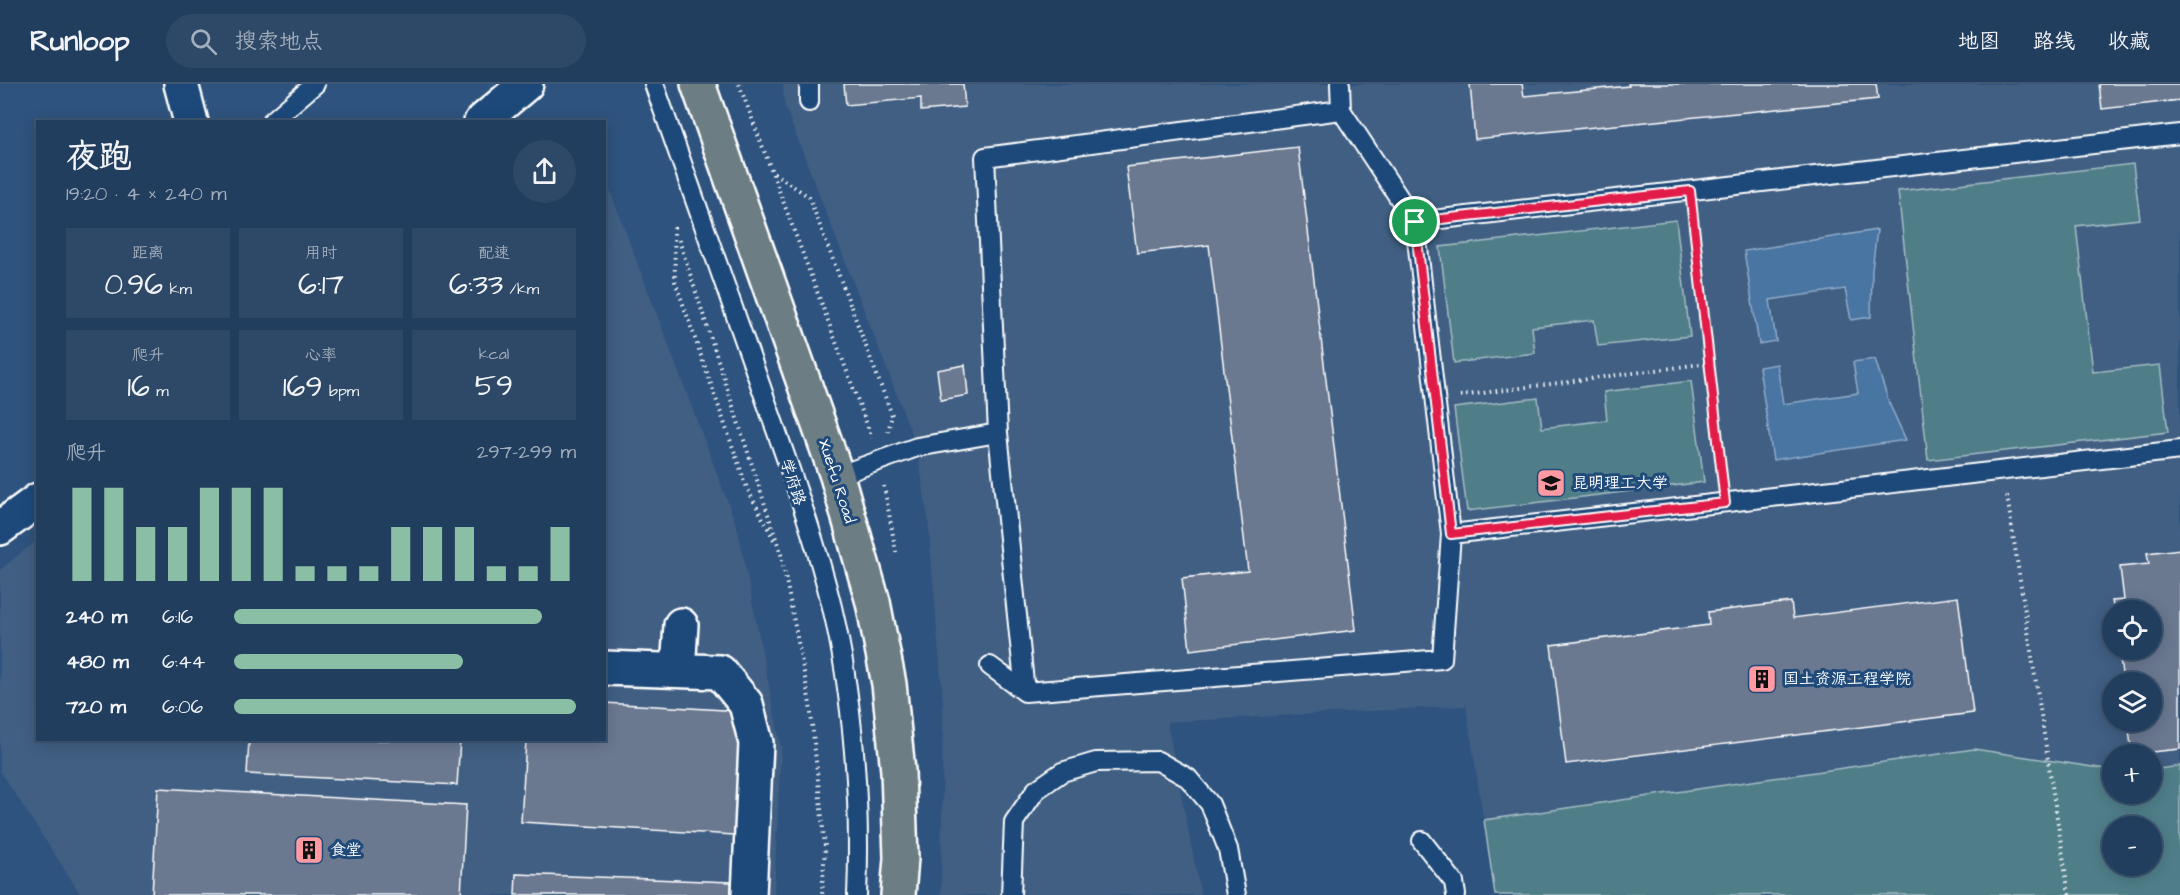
<!DOCTYPE html>
<html lang="zh">
<meta charset="utf-8">
<style>
:root{--surface:#223e5e;--page:#2e4967;--text:#f1f3f6;--muted:#a2aebc;--line:#3f5773;--accent:#8abfa5}
body{margin:0;font-family:"Architects Daughter","LXGW WenKai TC",sans-serif;background:var(--page);color:var(--text);height:100vh;display:flex;flex-direction:column;font-size:22px;white-space:nowrap}
*{box-sizing:border-box;margin:0}
p{font-size:20px;color:var(--muted)}
.icon{flex:none;width:33px;height:33px;fill:none;stroke:currentColor;stroke-width:2;stroke-linecap:round;stroke-linejoin:round}
.map{position:relative;flex:1;overflow:hidden}
.panel{position:absolute;left:36px;top:36px;width:570px;height:621px;display:flex;flex-direction:column;background:var(--surface);border-radius:0px;box-shadow:0 3px 15px #0003,0 0 0 2px var(--line)}
.panel>*{flex:none}
.fabs{position:absolute;left:2102px;top:516px;display:grid;gap:12px}
.fabs a{display:grid;place-items:center;width:60px;height:60px;border-radius:50%;background:var(--surface);box-shadow:0 3px 15px #0003,0 0 0 2px var(--line);font-size:30px}
.pin{position:absolute;display:grid;place-items:center;width:51px;height:51px;color:#fff;margin:-26px;border:3px solid #fff;border-radius:50%;box-shadow:0 2px 6px #0007}
.round{display:grid;place-items:center;flex:none;width:63px;height:63px;border-radius:32px;background:var(--page)}
.overview{display:flex;align-items:center;justify-content:space-between;height:102px;padding:0 30px}
h1{font-size:33px;font-weight:600;line-height:45px}
.stats{display:grid;grid-template-columns:repeat(3,1fr);gap:9px;height:102px;padding:6px 30px}
.stats div{display:grid;align-content:center;border-radius:0px;background:var(--page);text-align:center}
.stats b{font-size:30px;font-weight:600}
.stats small{font-size:16px;font-weight:400}
.stats p{font-size:16px}
.chart{height:168px;padding:12px 30px}
.chart p{display:flex;justify-content:space-between}
.chart svg{width:100%;height:108px;margin-top:6px;stroke:var(--accent);stroke-width:6}
ul{padding:0 30px;list-style:none;font-size:20px}
li{display:grid;grid-template-columns:96px 72px 1fr;align-items:center;height:45px}
li i{height:15px;border-radius:8px;background:var(--accent)}
header{display:flex;align-items:center;gap:36px;box-sizing:border-box;height:84px;padding:0 30px;background:var(--surface);border-bottom:2px solid var(--line)}
header strong{font-size:28px}
nav{display:flex;gap:33px;margin-inline-start:auto;font-size:21px}
.search{width:420px;height:54px;background:var(--page);display:flex;align-items:center;gap:15px;box-sizing:border-box;padding:0 21px;border-radius:33px;color:var(--muted);font-size:22px}
.map>svg:first-child{display:block}
.built{fill:#405e83;fill-rule:evenodd}
.green{fill:#4f7e89;stroke:#a7bec4;stroke-width:1.5;fill-rule:evenodd}
.water{fill:#4874a3;stroke:#91acc8;stroke-width:1.5}
.building{fill:#6b7890;stroke:#fff;stroke-width:1.5}
.lines{fill:none;stroke-linecap:round;stroke-linejoin:round}
.service-casing{stroke:#fff;stroke-width:22}
.minor-casing{stroke:#fff;stroke-width:38}
.secondary-casing{stroke:#fff;stroke-width:38}
.primary-casing{stroke:#fff;stroke-width:38}
.path{stroke:#fff;stroke-width:4;stroke-dasharray:1.5 4.5;stroke-linecap:butt}
.service{stroke:#1f4a7a;stroke-width:18}
.minor{stroke:#1f4a7a;stroke-width:33}
.secondary{stroke:#1f4a7a;stroke-width:33}
.primary{stroke:#6c7e84;stroke-width:33}
.path-bridge{stroke:#fff;stroke-width:4;stroke-dasharray:1.5 4.5;stroke-linecap:butt}
.route-casing{stroke:#fff;stroke-width:12}
.route{stroke:#e11d48;stroke-width:8}
.labels{text-anchor:middle;dominant-baseline:central;stroke-width:6;stroke-linejoin:round;paint-order:stroke}
.street-label{font-size:16px;fill:#fff;stroke:#1f4a7a}
.poi-label{font-size:16px;fill:#fff;stroke:#1f4a7a;text-anchor:start}
</style>
<header>
<strong>Runloop</strong>
<div class="search"><svg class="icon" aria-label="search" viewBox="0 0 24 24"><circle cx="10" cy="10" r="6"/><path d="M15 15l6 6"/></svg>搜索地点</div>
<nav><a>地图</a><a>路线</a><a>收藏</a></nav>
</header>
<div class="map">
<svg width="2180" height="811" viewBox="0 0 2180 811">
<rect width="100%" height="100%" fill="#2e537e"/>
<filter id="ink" filterUnits="userSpaceOnUse"><feTurbulence type="fractalNoise" baseFrequency=".0167" numOctaves="2"/><feDisplacementMap in="SourceGraphic" scale="12" xChannelSelector="R" yChannelSelector="G"/><feConvolveMatrix kernelMatrix="1 2 1 2 8 2 1 2 1" color-interpolation-filters="sRGB"/></filter>
<g filter="url(#ink)">
<path class="built" d="M783,0H2180V811H1495L1466,622L1167,638L1201,811H941L943,620L928,435L917,363L784,20ZM2112,526H2151V566H2112ZM2112,598H2151V638H2112ZM2112,670H2151V710H2112ZM2112,742H2151V782H2112Z
M605,93L738,445L781,663L774,811H81L0,687V486L37,456L38,656H604Z"/>
<path class="green" d="M2133,80L2140,135L2076,142L2093,288L2160,281L2168,348L1928,376L1898,107Z
M1676,136L1690,252L1598,262L1594,236L1532,243L1535,269L1454,279L1440,163Z
M1691,297L1704,398L1467,427L1454,324L1538,314L1542,344L1607,336L1604,308Z
M1974,665L2112,686V710H2151V686L2180,682V811H1495L1484,736ZM2112,742H2151V782H2112Z"/>
<path class="water" d="M1877,146L1872,186L1871,233L1851,236L1845,205L1770,216L1776,257L1759,260L1744,167Z
M1875,275L1889,319L1906,356L1773,376L1759,283L1777,280L1783,320L1858,309L1853,278Z"/>
<path class="building" d="M844,0H963L965,23L921,27V14L846,21Z
M1470,0H1522L1524,12L1629,2L1628,0H1876L1878,15L1475,55Z
M2099,0H2180V16L2102,25Z
M1298,63L1356,546L1190,566L1182,494L1248,487L1209,161L1137,169L1126,83Z
M965,281L968,311L941,316L937,286Z
M2180,465V665L2132,670L2128,638H2151V598H2123L2119,566H2151V526H2114L2112,517L2124,516L2120,483L2149,480L2147,469Z
M1958,513L1973,629L1566,680L1551,561L1709,541L1708,528L1791,518L1793,534Z
M604,619L741,627L734,751L521,738L526,656H604Z
M249,656H460L457,701L247,690Z
M158,704L466,721L461,811H152Z
M516,790L731,798V811H515Z"/>
<g class="lines">
<g class="service-casing">
<path id="service" d="M654,0C690,101 725,202 761,303C786,375 814,449 832,523C853,611 861,721 857,811
M809,0V18
M1340,0L1341,26
M271,38L315,0
M998,349L1025,608L1442,575L1451,450L1415,138L2180,50
M837,392L917,363L998,349L985,73L1341,26L1415,138
M1451,450L2180,366
M990,582L1025,608
M1422,757L1454,798L1456,811
M1011,811L1014,738L1036,706L1062,688L1096,678L1158,677L1188,694L1210,720L1228,765L1236,811"/>
</g>
<g class="minor-casing">
<path id="minor" d="M181,0L191,38
M604,584L720,588L746,620L756,659L749,811
M678,586L681,541"/>
</g>
<g class="secondary-casing">
<path id="secondary" d="M481,38L526,0
M0,444L38,416"/>
</g>
<g class="primary-casing">
<path id="primary" d="M698,0L837,392L873,518L889,600L898,687L901,774L898,811"/>
</g>
<path class="path" d="M739,0L872,354
M774,89L809,113L851,223
M1692,130L1723,394
M674,143L675,197L747,404L775,458
M679,156L781,470L810,620L825,763L822,811
M1460,312L1709,279
M888,348L892,331
M884,402L896,468
M2007,412L2069,811"/>
<use href="#service" class="service"/>
<use href="#minor" class="minor"/>
<use href="#secondary" class="secondary"/>
<use href="#primary" class="primary"/>
<path class="path-bridge" d="M851,223L892,331"/>
</g>
</g>
<g class="lines" filter="url(#ink)">
<g class="route-casing">
<path id="route" d="M1690,107L1725,419L1451,450L1415,138Z"/>
</g>
<use href="#route" class="route"/>
</g>
<defs>
<g id="university-square" transform="scale(1.5)"><rect x="-9" y="-9" width="18" height="18" rx="4" fill="#ff9aa2" stroke="#1f4a7a"/><path d="M0-5L7-2L0 1L-7-2ZM-4 1L0 2.5L4 1V4Q0 6-4 4Z" fill="#111"/></g>
<g id="building-square" transform="scale(1.5)"><rect x="-9" y="-9" width="18" height="18" rx="4" fill="#ff9aa2" stroke="#1f4a7a"/><path d="M-4-6H4V6H1V3H-1V6H-4ZM-2.5-4.3h1.7v1.8h-1.7ZM.8-4.3h1.7v1.8H.8ZM-2.5-1h1.7V.8h-1.7ZM.8-1h1.7V.8H.8Z" fill="#111"/></g>
</defs>
<g fill-rule="evenodd">
<use href="#university-square" x="1551" y="399"/>
<use href="#building-square" x="1762" y="595"/>
<use href="#building-square" x="309" y="766"/>
</g>
<g class="labels">
<g class="street-label">
<text transform="translate(837 397) rotate(72)">Xuefu Road</text>
<text transform="translate(793 398) rotate(72)">学府路</text>
</g>
<g class="poi-label">
<text x="1572" y="399">昆明理工大学</text>
<text x="1783" y="595">国土资源工程学院</text>
<text x="330" y="766">食堂</text>
</g>
</g>
</svg>
<div class="fabs">
<a><svg class="icon" aria-label="locate" viewBox="0 0 24 24"><circle cx="12" cy="12" r="6"/><path d="M12 2v4M12 18v4M2 12h4M18 12h4"/></svg></a>
<a><svg class="icon" aria-label="layers" viewBox="0 0 24 24"><path d="M12 4l9 5-9 5-9-5zM3 14l9 5 9-5"/></svg></a>
<a>+</a>
<a>−</a>
</div>
<div class="pin" style="left:1415px;top:138px;background:#1e9e55"><svg class="icon" aria-label="arrive" viewBox="0 0 24 24"><path d="M6 21V4h12l-3 4 3 4H6"/></svg></div>
<section class="panel">
<div class="overview"><div><h1>夜跑</h1><p>19:20 · 4 × 240 m</p></div><a class="round"><svg class="icon" aria-label="share" viewBox="0 0 24 24"><path d="M12 15V3M7 8l5-5 5 5M5 13v7h14v-7"/></svg></a></div>
<div class="stats">
<div><p>距离</p><b>0.96<small> km</small></b></div>
<div><p>用时</p><b>6:17</b></div>
<div><p>配速</p><b>6:33<small> /km</small></b></div>
</div>
<div class="stats">
<div><p>爬升</p><b>16<small> m</small></b></div>
<div><p>心率</p><b>169<small> bpm</small></b></div>
<div><p>kcal</p><b>59</b></div>
</div>
<div class="chart"><p><span>爬升</span>297–299 m</p>
<svg viewBox="0 0 160 44" preserveAspectRatio="none"><path d="M5 44V6M15 44V6M25 44V22M35 44V22M45 44V6M55 44V6M65 44V6M75 44V38M85 44V38M95 44V38M105 44V22M115 44V22M125 44V22M135 44V38M145 44V38M155 44V22"/></svg>
</div>
<ul>
<li><b>240 m</b>6:16<i style="width:90%"></i></li>
<li><b>480 m</b>6:44<i style="width:67%"></i></li>
<li><b>720 m</b>6:06<i style="width:100%"></i></li>
</ul>
</section>
</div>
